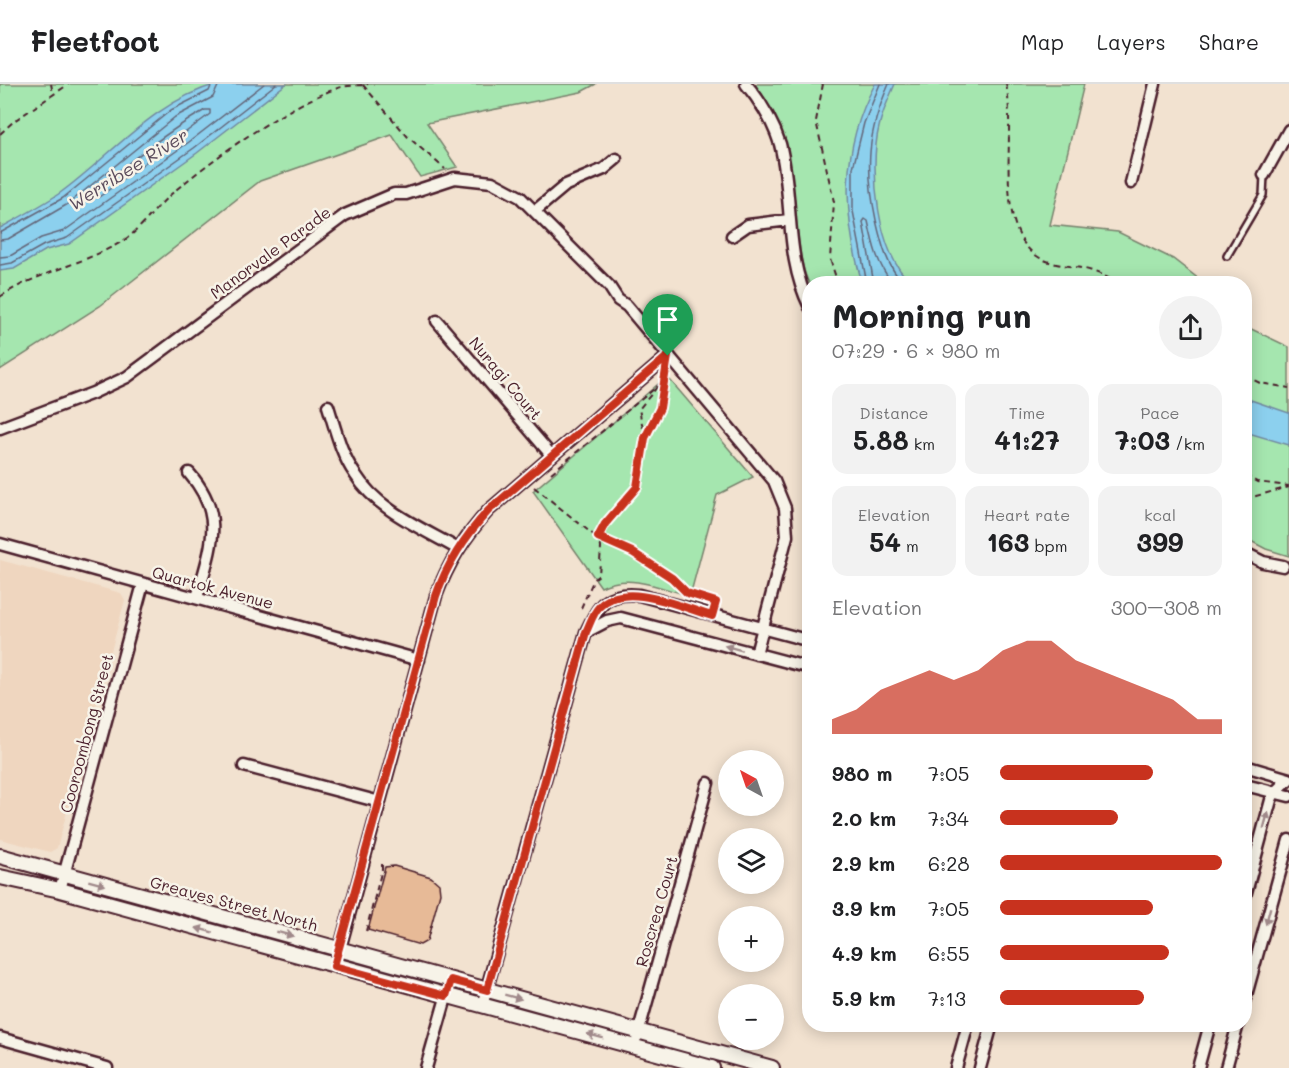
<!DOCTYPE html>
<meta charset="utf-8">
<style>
:root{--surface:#fff;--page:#f2f2f2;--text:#202124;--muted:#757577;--line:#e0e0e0;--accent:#c8321e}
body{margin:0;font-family:Mali,sans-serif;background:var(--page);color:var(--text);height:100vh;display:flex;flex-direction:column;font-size:22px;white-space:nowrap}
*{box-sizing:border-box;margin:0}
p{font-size:20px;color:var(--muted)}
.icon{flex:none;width:33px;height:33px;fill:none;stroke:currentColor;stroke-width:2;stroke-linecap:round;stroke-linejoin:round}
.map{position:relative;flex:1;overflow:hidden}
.sheet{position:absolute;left:802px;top:192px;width:450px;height:756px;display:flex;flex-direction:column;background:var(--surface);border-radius:24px;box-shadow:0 3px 15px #0003}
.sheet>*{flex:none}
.needle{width:39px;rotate:320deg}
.tools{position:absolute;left:718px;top:666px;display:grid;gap:12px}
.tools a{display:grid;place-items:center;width:66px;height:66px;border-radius:50%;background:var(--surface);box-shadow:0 3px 15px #0003;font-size:30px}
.pin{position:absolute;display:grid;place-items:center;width:51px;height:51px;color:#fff;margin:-62px -26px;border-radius:50% 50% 50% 0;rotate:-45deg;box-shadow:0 0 6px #0007}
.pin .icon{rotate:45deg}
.round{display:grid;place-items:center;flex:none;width:63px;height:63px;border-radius:32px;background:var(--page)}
.headline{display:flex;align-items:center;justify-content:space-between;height:102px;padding:0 30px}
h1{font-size:33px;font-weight:800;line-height:45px}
.stats{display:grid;grid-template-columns:repeat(3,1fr);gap:9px;height:102px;padding:6px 30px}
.stats div{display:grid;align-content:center;border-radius:15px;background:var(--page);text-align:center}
.stats b{font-size:26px;font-weight:800}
.stats small{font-size:16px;font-weight:400}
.stats p{font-size:16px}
.chart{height:168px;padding:12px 30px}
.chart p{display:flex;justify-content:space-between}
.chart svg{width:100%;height:108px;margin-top:6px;fill:var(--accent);opacity:.7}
ul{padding:0 30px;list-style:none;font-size:20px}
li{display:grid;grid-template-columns:96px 72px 1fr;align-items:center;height:45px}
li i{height:15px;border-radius:8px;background:var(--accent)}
header{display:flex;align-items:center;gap:36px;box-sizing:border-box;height:84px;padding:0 30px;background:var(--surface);border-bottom:2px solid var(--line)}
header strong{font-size:28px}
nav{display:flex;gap:33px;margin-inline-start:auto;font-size:21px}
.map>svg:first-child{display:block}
.built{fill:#efd6bf}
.green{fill:#a5e6af;stroke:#78826d;stroke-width:1.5}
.water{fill:#8cd0ee;stroke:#7289a0;stroke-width:1.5}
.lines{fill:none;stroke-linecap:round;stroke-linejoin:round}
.shore{stroke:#646679;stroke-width:1.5}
.building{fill:#e7ba97;stroke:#4a1f2b;stroke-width:1.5}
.lane-casing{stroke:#4a1f2b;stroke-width:10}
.street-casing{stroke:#4a1f2b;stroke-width:15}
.secondary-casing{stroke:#4a1f2b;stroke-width:18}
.path{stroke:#4a1f2b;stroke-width:2;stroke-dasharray:6 4.5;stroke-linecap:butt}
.lane{stroke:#f7f3e8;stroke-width:5}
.street{stroke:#f7f3e8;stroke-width:10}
.secondary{stroke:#f7f3e8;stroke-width:14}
.oneway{fill:#a0898a}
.route-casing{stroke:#fff;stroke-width:12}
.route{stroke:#c8321e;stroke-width:8}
.labels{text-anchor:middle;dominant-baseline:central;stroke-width:5;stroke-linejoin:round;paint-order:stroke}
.street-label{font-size:16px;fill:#4a1f2b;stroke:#f7f3e8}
.water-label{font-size:18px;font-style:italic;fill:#5a4b5c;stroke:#f7f3e8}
</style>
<header>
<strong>Fleetfoot</strong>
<nav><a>Map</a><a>Layers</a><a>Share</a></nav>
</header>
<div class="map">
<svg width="1289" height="984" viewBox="0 0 1289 984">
<rect width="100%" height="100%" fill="#f2e2d0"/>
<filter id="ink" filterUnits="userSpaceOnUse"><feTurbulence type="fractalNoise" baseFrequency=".0167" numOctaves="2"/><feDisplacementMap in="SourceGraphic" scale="12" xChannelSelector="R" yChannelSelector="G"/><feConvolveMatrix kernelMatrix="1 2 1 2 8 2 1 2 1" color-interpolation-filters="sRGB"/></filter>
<g filter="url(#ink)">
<path class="built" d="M0,476L121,509L125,516L57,764L50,768L0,755Z"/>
<path class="green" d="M0,0H596L581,8L427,39L457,83L420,93L392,51L260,97L100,222L0,286Z
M755,0H1084L1050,141L1118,148L1173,175L1204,199L810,201C801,186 799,159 797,142C791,87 789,46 755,0Z
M1245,242L1289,263V472L1266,465L1245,454Z
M663,296H670L753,393L717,411L690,512C661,504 630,489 601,503L533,407Z"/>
<path class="water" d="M217,0H286L197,69L69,160L46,166L14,185L0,187V144C20,133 41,122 60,109C111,72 154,17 217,0Z
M875,0H895C889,14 882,28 879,43C869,83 877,173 912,199H862C843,130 840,65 875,0Z
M1245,314L1289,329V361L1245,348Z"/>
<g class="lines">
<path class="shore" d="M889,0C867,49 865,84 876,136C882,162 886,179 903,200
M205,26H210V30L99,113L93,114V110C127,79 165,49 205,26Z
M0,149L63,114L171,26L209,7L212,0
M0,156L8,155L68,120L175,33L213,13L219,0
M0,173L10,172L41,154L64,147L189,58L264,0
M0,181L12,179L44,161L67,154L194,64L276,0
M867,200L853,127V84L864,39L880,0
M874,200L863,138L865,135L868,137C873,161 877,180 893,200"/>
</g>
<path class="building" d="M394,782L431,793L439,800L440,809L427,857L420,861L368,846L385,783Z"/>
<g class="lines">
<g class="lane-casing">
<path id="lane" d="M1227,172L1263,111L1264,91"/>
</g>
<g class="street-casing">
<path id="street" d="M746,0C761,18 773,38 780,60C794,114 784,172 810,223
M1264,91L1289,46
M1131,99L1155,0
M535,127L566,101L604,85L616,75
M732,152L748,141L789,136
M437,237L552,372
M328,322C335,344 341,370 355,390C378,427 422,444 458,465
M0,344L93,309L127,293L345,131L394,110H406L455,94L492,98L520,113L609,202L618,216L627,222L774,397L785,424L787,452L756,570
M189,389C227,432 210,465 197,514
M0,460L419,576
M1245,469L1263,478L1283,482
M586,548L607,537L621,534L810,584
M244,682L380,718
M1245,682L1289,695
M1245,701L1289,712
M60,806L143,500
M1245,812L1271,716L1274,709L1289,695
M335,882L436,512C448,479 466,451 489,426L668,272
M1245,915L1289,756
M482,922L586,548C599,520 606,508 639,511L810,557
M637,953L708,699
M0,954L107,984
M426,984L451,896
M956,984L968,940
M980,984L992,940
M1198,984L1210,940
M1226,984L1238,940"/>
</g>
<g class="secondary-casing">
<path id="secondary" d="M0,772L772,984
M0,793L60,806L712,984"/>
</g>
<path class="path" d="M51,0L53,9
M823,0L816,37L834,118L830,175L838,200
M1006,0C1017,51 991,146 1040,174C1055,182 1069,181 1085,185C1097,188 1107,193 1118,200
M363,1L408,53L445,85
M0,50L14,37L69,0
M0,213C37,188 82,181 121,158C138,149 155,124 170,111C213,74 288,20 341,3C349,1 359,2 368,0
M1245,292L1260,299L1289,304
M645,354L639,325L658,302
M551,389L665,296
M1245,391L1257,398L1289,402
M534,403L595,452L632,468L672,494L687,509L716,518L715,521
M1245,415L1289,403
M581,524L594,495L599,491L601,464L599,448L637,403L645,354L660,324L666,288
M366,847L382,785V776"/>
<use href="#lane" class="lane"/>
<use href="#street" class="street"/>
<use href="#secondary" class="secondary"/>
</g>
<defs><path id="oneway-solid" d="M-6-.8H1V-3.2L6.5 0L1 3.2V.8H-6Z" transform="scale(1.5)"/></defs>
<g class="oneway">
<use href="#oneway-solid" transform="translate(733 564) rotate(-165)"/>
<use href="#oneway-solid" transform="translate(1266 736) rotate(-75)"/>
<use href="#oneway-solid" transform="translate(97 799) rotate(15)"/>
<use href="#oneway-solid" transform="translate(1268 832) rotate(105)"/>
<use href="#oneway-solid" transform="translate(204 846) rotate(-165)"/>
<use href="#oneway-solid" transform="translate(285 850) rotate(15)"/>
<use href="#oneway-solid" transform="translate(513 913) rotate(15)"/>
<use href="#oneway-solid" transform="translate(595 952) rotate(-165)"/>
</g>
</g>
<g class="lines" filter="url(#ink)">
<g class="route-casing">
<path id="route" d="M668,272L660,324L645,354L637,403L605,440L598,453L632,468L672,494L687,509L716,518L712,532C681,523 624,496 599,523C593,529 590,540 586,548L487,906L451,896L446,912L334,882L436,512C447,479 466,451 489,426Z"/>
</g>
<use href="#route" class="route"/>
</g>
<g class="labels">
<g class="street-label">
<text transform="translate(270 168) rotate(-36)">Manorvale Parade</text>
<text transform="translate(506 294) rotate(50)">Nuragi Court</text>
<text transform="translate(213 503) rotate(15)">Quartok Avenue</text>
<text transform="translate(86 649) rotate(-75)">Cooroombong Street</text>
<text transform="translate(234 819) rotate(15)">Greaves Street North</text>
<text transform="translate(656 827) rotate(-74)">Roscrea Court</text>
</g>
<g class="water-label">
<text transform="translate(128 85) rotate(-32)">Werribee River</text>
</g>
</g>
</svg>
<div class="tools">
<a><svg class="needle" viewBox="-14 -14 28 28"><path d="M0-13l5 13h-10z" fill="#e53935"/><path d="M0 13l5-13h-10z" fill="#757577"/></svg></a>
<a><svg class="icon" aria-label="layers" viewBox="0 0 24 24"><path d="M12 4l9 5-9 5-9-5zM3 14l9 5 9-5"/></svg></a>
<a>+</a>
<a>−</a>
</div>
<div class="pin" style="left:668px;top:272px;background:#1e9e55"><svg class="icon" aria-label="arrive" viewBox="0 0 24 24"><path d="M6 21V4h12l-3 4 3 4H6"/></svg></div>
<section class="sheet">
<div class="headline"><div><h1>Morning run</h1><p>07:29 · 6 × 980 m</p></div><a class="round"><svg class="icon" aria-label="share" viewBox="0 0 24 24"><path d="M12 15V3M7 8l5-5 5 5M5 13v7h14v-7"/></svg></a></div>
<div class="stats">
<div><p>Distance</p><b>5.88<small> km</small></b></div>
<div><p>Time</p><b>41:27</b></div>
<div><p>Pace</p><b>7:03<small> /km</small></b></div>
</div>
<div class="stats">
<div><p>Elevation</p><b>54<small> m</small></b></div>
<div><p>Heart rate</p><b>163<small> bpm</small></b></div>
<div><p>kcal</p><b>399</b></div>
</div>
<div class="chart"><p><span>Elevation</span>300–308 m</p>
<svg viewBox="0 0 160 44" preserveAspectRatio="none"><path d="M0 44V38L10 34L20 26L30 22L40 18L50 22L60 18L70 10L80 6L90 6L100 14L110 18L120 22L130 26L140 30L150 38L160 38V44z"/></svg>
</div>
<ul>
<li><b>980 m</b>7:05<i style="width:69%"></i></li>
<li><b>2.0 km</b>7:34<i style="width:53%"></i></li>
<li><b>2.9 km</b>6:28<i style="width:100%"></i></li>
<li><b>3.9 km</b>7:05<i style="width:69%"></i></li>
<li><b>4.9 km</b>6:55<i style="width:76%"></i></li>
<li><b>5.9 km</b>7:13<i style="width:65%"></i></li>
</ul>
</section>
</div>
